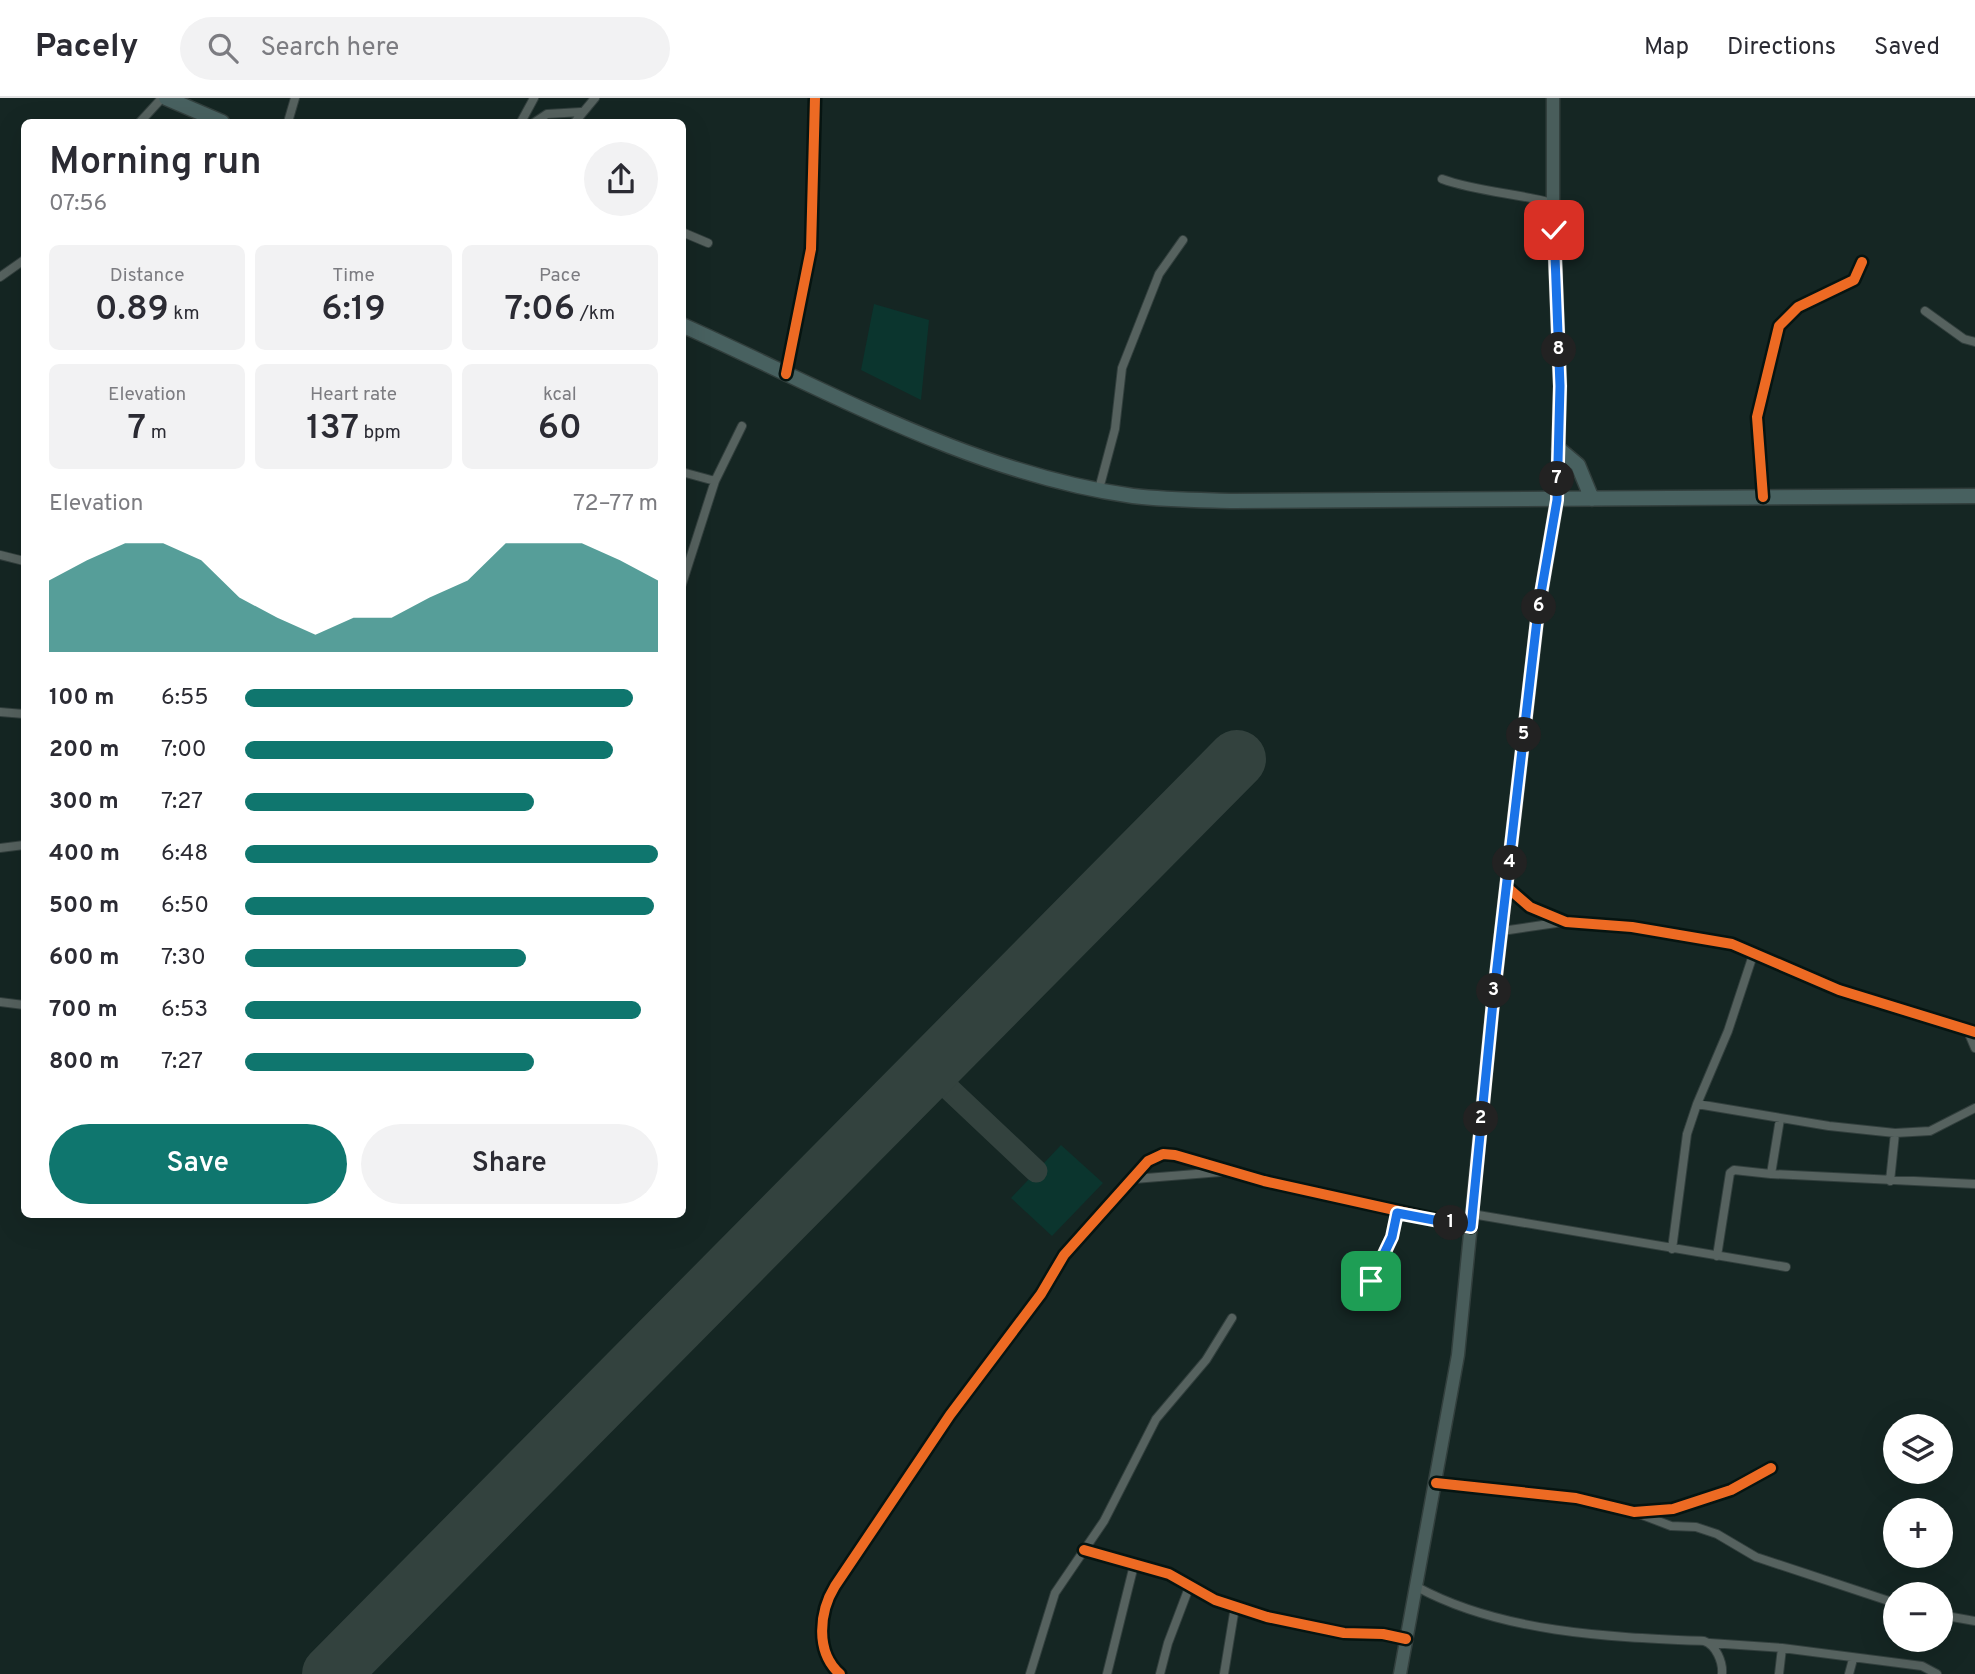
<!DOCTYPE html>
<meta charset="utf-8">
<style>
:root{--surface:#fff;--page:#f2f2f3;--text:#2b2b33;--muted:#7c7c81;--line:#e1e1e2;--accent:#0f766e}
body{margin:0;font-family:Overpass,sans-serif;background:var(--page);color:var(--text);height:100vh;display:flex;flex-direction:column;font-size:26px;white-space:nowrap}
*{box-sizing:border-box;margin:0}
p{font-size:23px;color:var(--muted)}
.icon{flex:none;width:38px;height:38px;fill:none;stroke:currentColor;stroke-width:2;stroke-linecap:round;stroke-linejoin:round}
.map{position:relative;flex:1;overflow:hidden}
.drawer{position:absolute;left:21px;top:21px;width:665px;height:1099px;display:flex;flex-direction:column;background:var(--surface);border-radius:10px;box-shadow:0 7px 28px #0002}
.drawer>*{flex:none}
.controls{position:absolute;left:1883px;top:1316px;display:grid;gap:14px}
.controls a{display:grid;place-items:center;width:70px;height:70px;border-radius:50%;background:var(--surface);box-shadow:0 7px 28px #0002;font-size:35px}
.pin{position:absolute;display:grid;place-items:center;width:60px;height:60px;color:#fff;margin:-30px;border-radius:14px;box-shadow:0 4px 10px #0006}
.km{position:absolute;width:35px;height:35px;margin:-18px;border-radius:50%;background:#222;color:#fff;font-size:19px;line-height:35px;text-align:center}
.round{display:grid;place-items:center;flex:none;width:74px;height:74px;border-radius:37px;background:var(--page)}
.overview{display:flex;align-items:center;justify-content:space-between;height:119px;padding:0 28px}
h1{font-size:38px;font-weight:600;line-height:52px}
.stats{display:grid;grid-template-columns:repeat(3,1fr);gap:10px;height:119px;padding:7px 28px}
.stats div{display:grid;align-content:center;border-radius:10px;background:var(--page);text-align:center}
.stats b{font-size:35px;font-weight:600}
.stats small{font-size:19px;font-weight:400}
.stats p{font-size:19px}
.chart{height:196px;padding:14px 28px}
.chart p{display:flex;justify-content:space-between}
.chart svg{width:100%;height:126px;margin-top:7px;fill:var(--accent);opacity:.7}
.cta{display:flex;gap:14px;margin-top:auto;padding:14px 28px}
.cta a{flex:1;height:80px;border-radius:42px;background:var(--accent);color:#fff;font-size:28px;font-weight:600;line-height:80px;text-align:center}
.cta a+a{background:var(--page);color:var(--text)}
ul{padding:0 28px;list-style:none;font-size:23px}
li{display:grid;grid-template-columns:112px 84px 1fr;align-items:center;height:52px}
li i{height:18px;border-radius:9px;background:var(--accent)}
header{display:flex;align-items:center;gap:42px;box-sizing:border-box;height:98px;padding:0 35px;background:var(--surface);border-bottom:2px solid var(--line)}
header strong{font-size:33px}
nav{display:flex;gap:38px;margin-inline-start:auto;font-size:24px}
.search{width:490px;height:63px;background:var(--page);display:flex;align-items:center;gap:18px;box-sizing:border-box;padding:0 24px;border-radius:38px;color:var(--muted);font-size:26px}
.map>svg:first-child{display:block}
.built{fill:#0b352e}
.lines{fill:none;stroke-linecap:round;stroke-linejoin:round}
.taxiway{stroke:#33423e;stroke-width:23}
.runway{stroke:#33423e;stroke-width:58}
.street-casing{stroke:#323f3d;stroke-width:10}
.primary-casing{stroke:#323f3d;stroke-width:15}
.highway-casing{stroke:#323f3d;stroke-width:17}
.street{stroke:#56625f;stroke-width:8}
.primary{stroke:#495d5b;stroke-width:12}
.highway{stroke:#486160;stroke-width:14}
.cycleway-casing{stroke:#061411;stroke-width:15}
.cycleway{stroke:#ed6a23;stroke-width:10}
.route-casing{stroke:#fff;stroke-width:14}
.route{stroke:#1a73e8;stroke-width:9}
</style>
<header>
<strong>Pacely</strong>
<div class="search"><svg class="icon" aria-label="search" viewBox="0 0 24 24"><circle cx="10" cy="10" r="6"/><path d="M15 15l6 6"/></svg>Search here</div>
<nav><a>Map</a><a>Directions</a><a>Saved</a></nav>
</header>
<div class="map">
<svg width="1975" height="1576" viewBox="0 0 1975 1576">
<rect width="100%" height="100%" fill="#152623"/>
<path class="built" d="M874,206L929,222L921,302L861,272Z
M1061,1047L1103,1085L1052,1138L1011,1100Z"/>
<g class="lines">
<path class="taxiway" d="M929,972L1036,1073"/>
<path class="runway" d="M331,1576L1237,661"/>
<g class="street-casing">
<path id="street" d="M140,24L162,0
M288,24L295,0
M521,24L534,0
M535,24L547,16L581,14
M575,24L595,0
M1442,81C1478,94 1516,95 1553,105
M682,134L708,145
M0,179L24,162
M1925,213L1964,241L1975,244
M786,276L811,151L815,0
M682,374L715,383
M1099,391L1115,331L1122,270L1159,176L1183,142
M1763,399L1757,319L1779,228L1798,209L1854,182L1862,164
M0,457L24,463
M682,486L715,383L742,328
M0,614L24,616
M0,750L24,747
M1507,789L1530,809L1566,824L1632,829L1732,846L1839,892L1975,934
M1502,833L1563,824
M0,904L24,907
M1967,931L1975,950
M1697,1006L1829,1028L1895,1035L1930,1033L1975,1010
M1780,1021L1771,1076L1975,1086
M1134,1081L1221,1074
M1890,1083L1895,1035
M1472,1116L1786,1169
M1672,1151L1687,1036L1697,1006L1728,933L1754,854
M1717,1158L1730,1075L1734,1072L1771,1076
M1371,1183L1392,1139L1397,1115
M1436,1385L1576,1400L1634,1414L1673,1411L1731,1392L1771,1370
M1637,1415L1671,1428L1696,1429L1717,1436L1756,1459L1895,1505
M1084,1452L1169,1476L1215,1502L1267,1519L1344,1535L1383,1536L1406,1541
M1417,1489C1502,1535 1609,1539 1704,1543C1716,1547 1723,1564 1722,1576
M1941,1517L1975,1523
M1710,1545L1782,1550L1922,1568L1937,1576
M840,1576C815,1554 819,1514 835,1488L950,1317L1041,1196L1064,1157L1148,1063L1163,1056L1175,1057L1264,1083L1471,1129
M1030,1576L1055,1495L1104,1423L1156,1321L1206,1262L1232,1220
M1107,1576L1134,1467
M1160,1576L1168,1545L1190,1487
M1224,1576L1235,1509
M1779,1576L1782,1550
M1849,1576L1853,1561"/>
</g>
<g class="primary-casing">
<path id="primary" d="M1400,1576L1458,1257L1493,904L1538,514L1557,402L1560,288L1553,105V0"/>
</g>
<g class="highway-casing">
<path id="highway" d="M166,0L222,24
M682,227C827,292 974,376 1133,398C1166,402 1200,402 1234,403L1975,398
M1559,351L1578,367L1592,401"/>
</g>
<use href="#street" class="street"/>
<use href="#primary" class="primary"/>
<use href="#highway" class="highway"/>
<g class="cycleway-casing">
<path id="cycleway" d="M786,276L811,151L815,0
M1763,399L1757,319L1779,228L1798,209L1854,182L1862,164
M1507,789L1530,809L1566,824L1632,829L1732,846L1839,892L1975,934
M1436,1385L1576,1400L1634,1414L1673,1411L1731,1392L1771,1370
M1084,1452L1169,1476L1215,1502L1267,1519L1344,1535L1383,1536L1406,1541
M840,1576C815,1554 819,1514 835,1488L950,1317L1041,1196L1064,1157L1148,1063L1163,1056L1175,1057L1264,1083L1471,1129"/>
</g>
<use href="#cycleway" class="cycleway"/>
</g>
<g class="lines">
<g class="route-casing">
<path id="route" d="M1371,1183L1392,1139L1397,1115L1471,1129L1493,904L1538,513L1557,402L1560,288L1554,132"/>
</g>
<use href="#route" class="route"/>
</g>
</svg>
<div class="controls">
<a><svg class="icon" aria-label="layers" viewBox="0 0 24 24"><path d="M12 4l9 5-9 5-9-5zM3 14l9 5 9-5"/></svg></a>
<a>+</a>
<a>−</a>
</div>
<div class="pin" style="left:1371px;top:1183px;background:#1e9e55"><svg class="icon" aria-label="arrive" viewBox="0 0 24 24"><path d="M6 21V4h12l-3 4 3 4H6"/></svg></div>
<div class="pin" style="left:1554px;top:132px;background:#d93025"><svg class="icon" aria-label="check" viewBox="0 0 24 24"><path d="M5 12l5 5 9-10"/></svg></div>
<b class="km" style="left:1451px;top:1125px">1</b>
<b class="km" style="left:1481px;top:1021px">2</b>
<b class="km" style="left:1494px;top:893px">3</b>
<b class="km" style="left:1510px;top:765px">4</b>
<b class="km" style="left:1524px;top:637px">5</b>
<b class="km" style="left:1539px;top:509px">6</b>
<b class="km" style="left:1557px;top:381px">7</b>
<b class="km" style="left:1559px;top:252px">8</b>
<section class="drawer">
<div class="overview"><div><h1>Morning run</h1><p>07:56</p></div><a class="round"><svg class="icon" aria-label="share" viewBox="0 0 24 24"><path d="M12 15V3M7 8l5-5 5 5M5 13v7h14v-7"/></svg></a></div>
<div class="stats">
<div><p>Distance</p><b>0.89<small> km</small></b></div>
<div><p>Time</p><b>6:19</b></div>
<div><p>Pace</p><b>7:06<small> /km</small></b></div>
</div>
<div class="stats">
<div><p>Elevation</p><b>7<small> m</small></b></div>
<div><p>Heart rate</p><b>137<small> bpm</small></b></div>
<div><p>kcal</p><b>60</b></div>
</div>
<div class="chart"><p><span>Elevation</span>72–77 m</p>
<svg viewBox="0 0 160 44" preserveAspectRatio="none"><path d="M0 44V19L10 12L20 6L30 6L40 12L50 25L60 32L70 38L80 32L90 32L100 25L110 19L120 6L130 6L140 6L150 12L160 19V44z"/></svg>
</div>
<ul>
<li><b>100 m</b>6:55<i style="width:94%"></i></li>
<li><b>200 m</b>7:00<i style="width:89%"></i></li>
<li><b>300 m</b>7:27<i style="width:70%"></i></li>
<li><b>400 m</b>6:48<i style="width:100%"></i></li>
<li><b>500 m</b>6:50<i style="width:99%"></i></li>
<li><b>600 m</b>7:30<i style="width:68%"></i></li>
<li><b>700 m</b>6:53<i style="width:96%"></i></li>
<li><b>800 m</b>7:27<i style="width:70%"></i></li>
</ul>
<div class="cta"><a>Save</a><a>Share</a></div>
</section>
</div>
